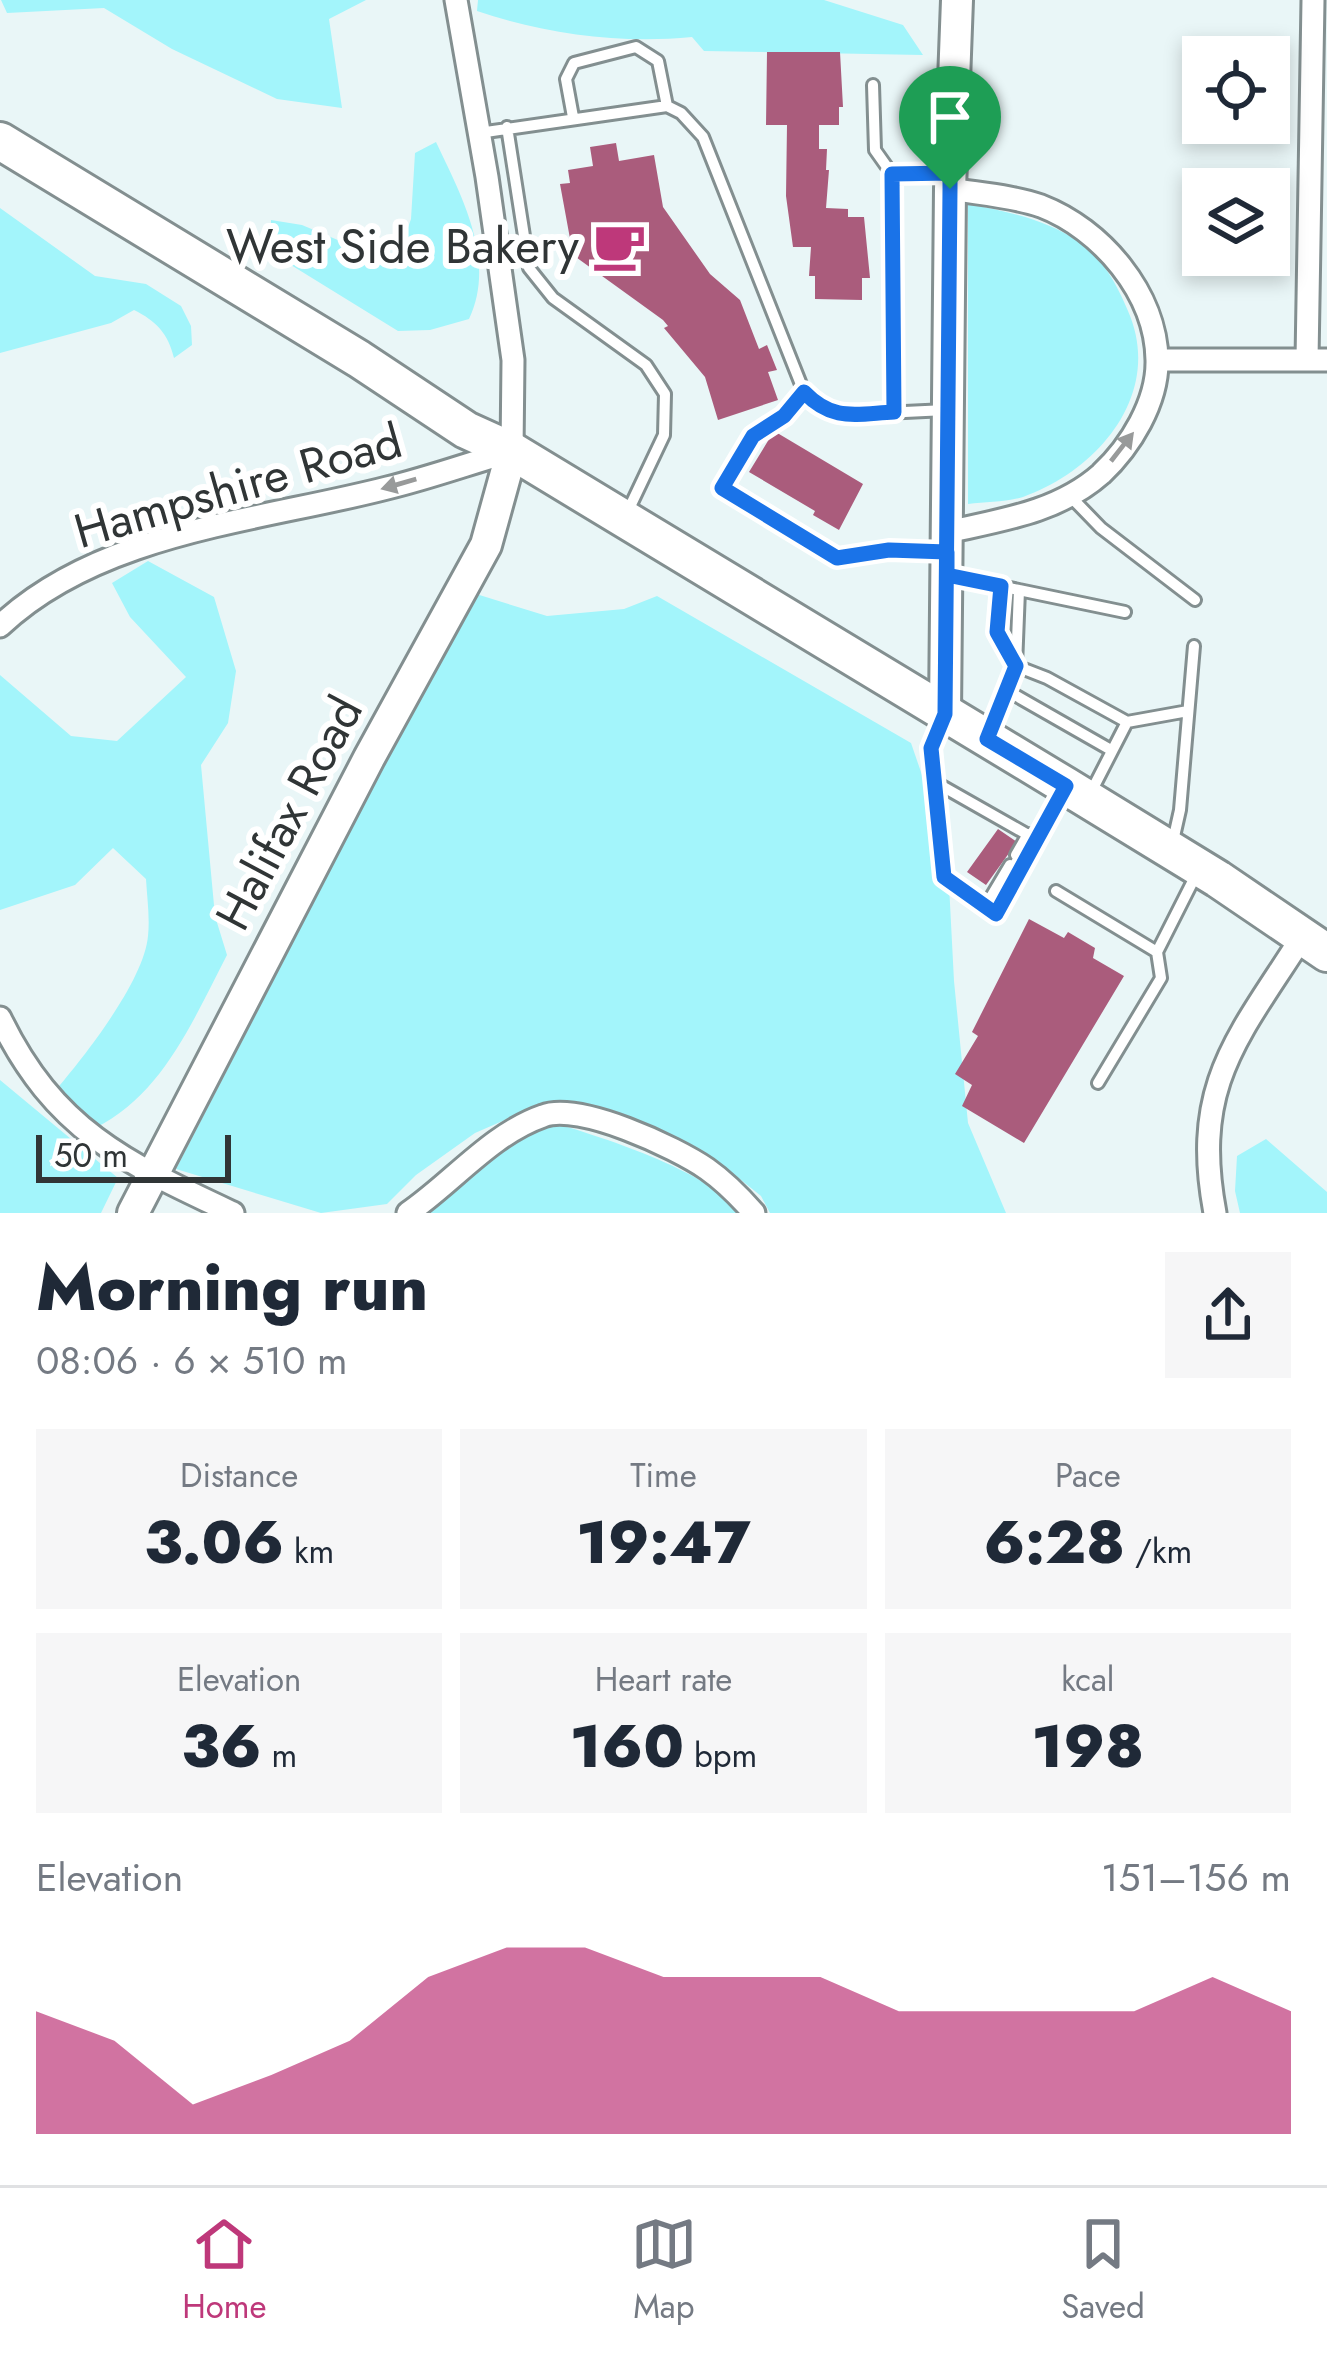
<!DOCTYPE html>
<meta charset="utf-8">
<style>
:root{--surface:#fff;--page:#f6f6f7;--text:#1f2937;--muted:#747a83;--line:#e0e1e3;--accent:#be387a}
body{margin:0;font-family:Jost,sans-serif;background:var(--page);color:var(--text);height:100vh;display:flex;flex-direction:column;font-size:45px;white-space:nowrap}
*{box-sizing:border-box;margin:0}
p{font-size:39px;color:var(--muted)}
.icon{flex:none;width:66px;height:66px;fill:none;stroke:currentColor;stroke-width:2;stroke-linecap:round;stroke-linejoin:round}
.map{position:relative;height:1213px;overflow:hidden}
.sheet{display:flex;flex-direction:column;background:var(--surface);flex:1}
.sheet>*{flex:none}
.tools{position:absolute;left:1182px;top:36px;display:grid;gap:24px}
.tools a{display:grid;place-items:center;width:108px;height:108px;border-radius:0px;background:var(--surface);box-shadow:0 6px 18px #0003;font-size:60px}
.scale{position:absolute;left:36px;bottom:30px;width:195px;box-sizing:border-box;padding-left:12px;border:6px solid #303536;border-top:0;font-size:33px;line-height:42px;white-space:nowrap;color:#303536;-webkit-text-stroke:9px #fff;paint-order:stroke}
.pin{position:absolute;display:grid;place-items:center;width:102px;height:102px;color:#fff;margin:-123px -51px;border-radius:50% 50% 50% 0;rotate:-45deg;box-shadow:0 0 12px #0007}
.pin .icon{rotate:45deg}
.round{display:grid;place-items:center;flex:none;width:126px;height:126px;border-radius:0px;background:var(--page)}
.summary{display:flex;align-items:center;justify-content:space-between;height:204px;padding:0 36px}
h1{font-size:66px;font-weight:800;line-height:90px}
.metrics{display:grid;grid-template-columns:repeat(3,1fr);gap:18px;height:204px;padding:12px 36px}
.metrics div{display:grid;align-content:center;border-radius:0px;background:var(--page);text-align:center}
.metrics b{font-size:60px;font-weight:800}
.metrics small{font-size:33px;font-weight:400}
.metrics p{font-size:33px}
.chart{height:336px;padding:24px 36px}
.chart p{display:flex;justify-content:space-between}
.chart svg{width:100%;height:216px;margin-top:12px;fill:var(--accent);opacity:.7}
.tabs{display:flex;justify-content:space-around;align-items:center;height:168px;border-top:3px solid var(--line);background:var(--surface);font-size:33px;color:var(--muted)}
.tabs a{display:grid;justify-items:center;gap:6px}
.tabs .selected{color:var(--accent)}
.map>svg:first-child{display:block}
.green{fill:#a3f5fb}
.building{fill:#aa5c7c}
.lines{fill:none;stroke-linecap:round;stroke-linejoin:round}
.lane-casing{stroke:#838f90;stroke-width:16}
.street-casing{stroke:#838f90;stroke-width:27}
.secondary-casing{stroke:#838f90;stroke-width:36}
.primary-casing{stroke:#838f90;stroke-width:42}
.lane{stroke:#fff;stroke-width:10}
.street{stroke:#fff;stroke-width:21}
.secondary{stroke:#fff;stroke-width:30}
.primary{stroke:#fff;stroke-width:36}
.oneway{fill:#989a9a}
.route-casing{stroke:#fff;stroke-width:24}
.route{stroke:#1a73e8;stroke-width:15}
.labels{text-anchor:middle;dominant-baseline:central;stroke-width:12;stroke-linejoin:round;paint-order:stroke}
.poi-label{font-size:48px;fill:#303536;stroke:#fff;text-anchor:end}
.street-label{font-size:48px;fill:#303536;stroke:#fff}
</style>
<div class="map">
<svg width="1327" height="1213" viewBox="0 0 1327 1213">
<rect width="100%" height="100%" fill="#e9f6f7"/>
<path class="green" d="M1,0H366L329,19L342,108L277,99L172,49L104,8L7,13Z
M478,0H824L903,25L923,55L704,51L692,37C619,44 546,34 477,11Z
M436,142C461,195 497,260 469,319L430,330L398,331L278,257L271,244V220L302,225L395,264L411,219L415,153Z
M968,204C1009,212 1046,219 1081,243C1103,258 1118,287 1128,311C1164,393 1099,470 1023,497C1006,502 986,502 968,504Z
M0,208L95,276L146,284L181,306L191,326L192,345L174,358C168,333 156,321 134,310L111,323L0,353Z
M148,561L214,597L236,671L228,723L201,765L215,916L227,955C194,1018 163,1095 95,1128L55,1091C84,1057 144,981 148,936C150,918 147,897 146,879L113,848L75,885L0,910V675L71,736L117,741L186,677L130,617L112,583Z
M473,593L547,616L624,609L657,596L911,743L922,775L945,807L954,981L968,1123L1006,1213H770L761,1196L716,1160L649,1125L544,1103L475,1133L416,1175L387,1204L321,1213L176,1169Z
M0,1080L118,1178L101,1213H0Z
M547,1121C596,1135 712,1171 739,1213H431L432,1208L502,1147Z
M1266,1139L1327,1192V1213H1240L1235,1191L1237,1156Z"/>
<path class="building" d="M767,52H840L843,107H839V125H819V149H827L826,170H829L826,208L848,209V217H864L870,278H862V300L815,299V276H809L811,247H793L786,196L787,125H766Z
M616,143L619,161L654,155L663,207L710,274L740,300L759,349L767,345L777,370L768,372L778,400L718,420L705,377L664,328L668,326L663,320L573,255L560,184L570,183L568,170L593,166L590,147Z
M774,431L863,484L839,530L813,515L815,511L749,472Z
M998,829L1017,842L986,885L967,872Z
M1029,919L1064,938L1068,932L1095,948L1093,958L1124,976L1024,1143L962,1106L972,1085L955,1074L978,1036L972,1032Z"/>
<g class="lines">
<g class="lane-casing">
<path id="lane" d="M873,85L875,150L892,174L945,173
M573,117L566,79L574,63L636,47L658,61L667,106
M507,127L529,268L553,298L646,365L665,394L664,435L627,513
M479,133L667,106L681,113L703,137L804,392L822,410L843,415L946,410
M892,174L894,412
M804,392L784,416L753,436L722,488L837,558L888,550L941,551
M1069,495L1101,528L1195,600
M952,576L1019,590L1016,666L1047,678L1127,722L1089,796
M1019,590L1125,612
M1006,690L1111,750
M944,717L931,748L933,781L1037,840
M1127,722L1188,711
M990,730L1016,666L997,631L1001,586
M933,781L944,877L996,914L1062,794
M1173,841L1180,810L1194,646
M1016,855L1028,834
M1056,891L1157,952
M985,907L1010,865
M1098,1083L1161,978L1157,952L1198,871"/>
</g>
<g class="street-casing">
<path id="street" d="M1157,360H1327
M1307,360L1313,0
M947,532C1001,520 1058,512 1101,474C1130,447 1158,402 1157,360C1156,293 1101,229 1041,206C1012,196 980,194 950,189
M0,626C99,532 259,521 387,488C429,478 470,463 512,451L513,360L487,177L456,0
M0,1018C54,1130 126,1163 233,1213
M408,1213C452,1183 491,1134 543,1116C579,1102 675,1147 707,1169C724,1181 740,1197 754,1213
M1215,1213C1191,1085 1237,1039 1302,937"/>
</g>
<g class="secondary-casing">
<path id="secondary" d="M945,714L950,189L957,0
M133,1213L369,758L486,545L512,451"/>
</g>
<g class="primary-casing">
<path id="primary" d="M0,141L359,359L466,430L512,451L1066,786L1218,879L1327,953"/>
</g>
<use href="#lane" class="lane"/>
<use href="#street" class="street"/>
<use href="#secondary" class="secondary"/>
<use href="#primary" class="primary"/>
</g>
<defs><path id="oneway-solid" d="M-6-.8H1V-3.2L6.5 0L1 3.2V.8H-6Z" transform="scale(3)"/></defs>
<g class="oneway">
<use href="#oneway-solid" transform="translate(1122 447) rotate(-52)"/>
<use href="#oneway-solid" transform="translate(399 484) rotate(164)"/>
</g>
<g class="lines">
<g class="route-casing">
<path id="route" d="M950,189L945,714L931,748L944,877L996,914L1066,786L987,739L1016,666L997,632L1001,586L947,575V552L889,550L837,558L722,488L753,436L784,416L804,392C833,422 855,414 894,412L892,174L950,173V189"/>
</g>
<use href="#route" class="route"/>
</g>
<defs>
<g id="cafe-bare" transform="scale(4.14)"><path d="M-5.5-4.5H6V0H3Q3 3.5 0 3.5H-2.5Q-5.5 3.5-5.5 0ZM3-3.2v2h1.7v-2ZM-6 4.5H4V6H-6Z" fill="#be387a" stroke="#fff" stroke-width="2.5" paint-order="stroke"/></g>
</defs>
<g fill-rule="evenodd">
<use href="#cafe-bare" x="619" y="246"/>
</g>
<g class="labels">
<g class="poi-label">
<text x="579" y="246">West Side Bakery</text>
</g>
<g class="street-label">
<text transform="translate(238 486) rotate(-16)">Hampshire Road</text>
<text transform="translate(289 813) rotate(-62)">Halifax Road</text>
</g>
</g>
</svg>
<div class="tools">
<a><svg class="icon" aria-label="locate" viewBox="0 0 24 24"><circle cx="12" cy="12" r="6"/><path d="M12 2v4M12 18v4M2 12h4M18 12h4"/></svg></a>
<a><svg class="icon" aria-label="layers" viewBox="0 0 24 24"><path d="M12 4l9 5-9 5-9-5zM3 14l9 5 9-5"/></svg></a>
</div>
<div class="scale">50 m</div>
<div class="pin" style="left:950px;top:189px;background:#1e9e55"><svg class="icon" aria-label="arrive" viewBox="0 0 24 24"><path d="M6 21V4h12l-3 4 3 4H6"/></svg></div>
</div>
<section class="sheet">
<div class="summary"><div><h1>Morning run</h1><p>08:06 · 6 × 510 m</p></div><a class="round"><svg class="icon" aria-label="share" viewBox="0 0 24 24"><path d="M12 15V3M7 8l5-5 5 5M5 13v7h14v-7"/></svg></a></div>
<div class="metrics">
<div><p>Distance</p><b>3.06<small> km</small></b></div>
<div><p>Time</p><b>19:47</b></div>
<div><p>Pace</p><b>6:28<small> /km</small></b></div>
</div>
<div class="metrics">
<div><p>Elevation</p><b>36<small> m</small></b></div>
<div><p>Heart rate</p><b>160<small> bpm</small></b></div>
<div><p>kcal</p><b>198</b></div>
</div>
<div class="chart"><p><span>Elevation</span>151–156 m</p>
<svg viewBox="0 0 160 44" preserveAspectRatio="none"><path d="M0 44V19L10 25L20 38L30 32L40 25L50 12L60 6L70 6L80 12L90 12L100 12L110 19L120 19L130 19L140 19L150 12L160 19V44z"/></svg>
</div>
</section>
<nav class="tabs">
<a class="selected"><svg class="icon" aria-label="home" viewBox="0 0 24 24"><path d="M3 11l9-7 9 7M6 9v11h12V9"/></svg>Home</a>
<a><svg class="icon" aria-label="map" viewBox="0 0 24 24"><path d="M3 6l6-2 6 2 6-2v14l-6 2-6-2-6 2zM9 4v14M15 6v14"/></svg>Map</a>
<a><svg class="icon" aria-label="saved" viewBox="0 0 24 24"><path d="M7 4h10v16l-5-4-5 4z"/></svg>Saved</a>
</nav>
